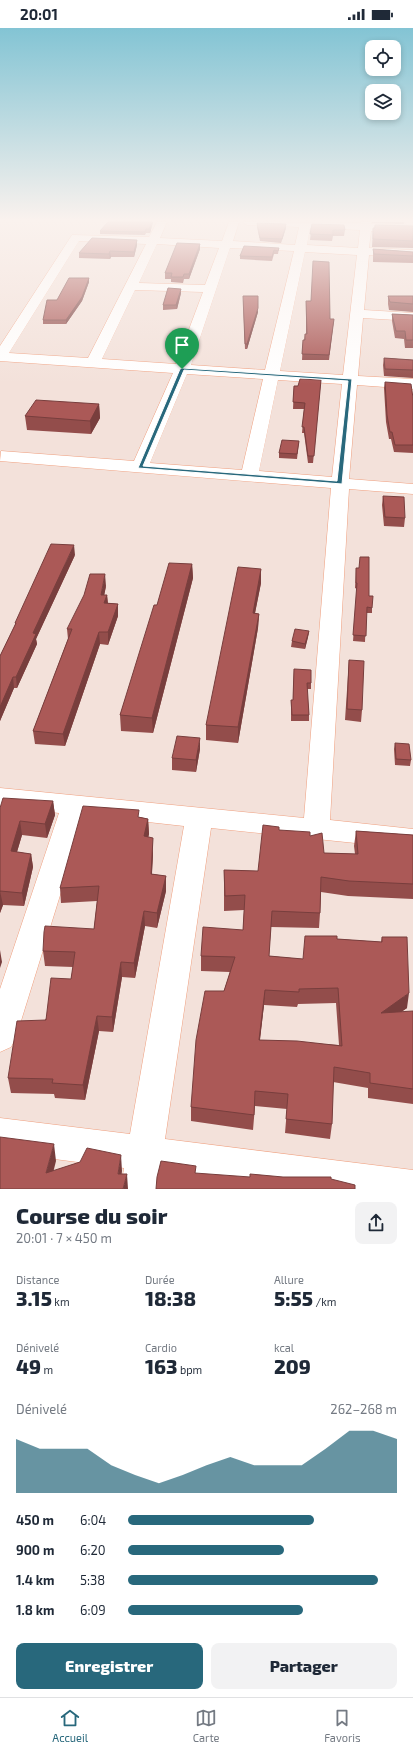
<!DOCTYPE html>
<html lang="fr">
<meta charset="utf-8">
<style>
:root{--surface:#fff;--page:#f2f2f3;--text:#1f2937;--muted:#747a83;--line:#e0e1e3;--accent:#28687c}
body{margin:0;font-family:"Exo 2",sans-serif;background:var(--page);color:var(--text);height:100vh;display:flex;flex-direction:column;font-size:15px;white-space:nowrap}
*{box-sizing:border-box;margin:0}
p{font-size:13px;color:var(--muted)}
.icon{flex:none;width:22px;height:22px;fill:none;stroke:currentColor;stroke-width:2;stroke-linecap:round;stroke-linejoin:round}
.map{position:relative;height:1161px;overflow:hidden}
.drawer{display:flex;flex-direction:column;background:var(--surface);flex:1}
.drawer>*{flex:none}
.controls{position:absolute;left:365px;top:12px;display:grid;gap:8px}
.controls a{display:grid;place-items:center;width:36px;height:36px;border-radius:8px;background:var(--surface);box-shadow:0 2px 6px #0003;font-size:20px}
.pin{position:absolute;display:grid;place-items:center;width:34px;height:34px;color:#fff;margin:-41px -17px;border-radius:50% 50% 50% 0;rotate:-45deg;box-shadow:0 0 4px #0007}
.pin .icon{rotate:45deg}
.round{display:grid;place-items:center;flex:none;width:42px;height:42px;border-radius:8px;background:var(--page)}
.overview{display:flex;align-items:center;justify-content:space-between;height:68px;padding:0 16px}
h1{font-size:22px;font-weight:800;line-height:30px}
.stats{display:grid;grid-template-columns:repeat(3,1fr);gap:6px;height:68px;padding:4px 16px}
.stats div{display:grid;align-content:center}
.stats b{font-size:20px;font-weight:800}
.stats small{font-size:11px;font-weight:400}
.stats p{font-size:11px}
.chart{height:112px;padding:8px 16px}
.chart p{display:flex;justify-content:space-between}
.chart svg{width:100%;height:72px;margin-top:4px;fill:var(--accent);opacity:.7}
.action{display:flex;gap:8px;margin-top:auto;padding:8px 16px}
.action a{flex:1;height:46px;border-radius:8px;background:var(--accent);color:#fff;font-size:16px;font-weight:800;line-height:46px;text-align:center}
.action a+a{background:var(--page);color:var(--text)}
ul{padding:0 16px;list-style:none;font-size:13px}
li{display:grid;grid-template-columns:64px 48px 1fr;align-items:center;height:30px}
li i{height:10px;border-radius:5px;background:var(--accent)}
.status{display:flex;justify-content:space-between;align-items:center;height:28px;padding:0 20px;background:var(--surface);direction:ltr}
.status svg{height:11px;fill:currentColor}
.tab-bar{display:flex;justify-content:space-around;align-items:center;height:56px;border-top:1px solid var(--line);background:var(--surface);font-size:11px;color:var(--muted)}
.tab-bar a{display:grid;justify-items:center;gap:2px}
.tab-bar .current{color:var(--accent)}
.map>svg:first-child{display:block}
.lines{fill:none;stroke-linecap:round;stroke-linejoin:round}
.minor-casing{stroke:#f09f7e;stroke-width:1}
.minor{fill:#fff;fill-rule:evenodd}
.wall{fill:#934d4b;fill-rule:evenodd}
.shaded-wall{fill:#783e3d}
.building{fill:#ab5957;stroke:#783e3d;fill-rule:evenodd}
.route{fill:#28687c;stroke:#fff;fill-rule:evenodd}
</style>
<div class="status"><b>20:01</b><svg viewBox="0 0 49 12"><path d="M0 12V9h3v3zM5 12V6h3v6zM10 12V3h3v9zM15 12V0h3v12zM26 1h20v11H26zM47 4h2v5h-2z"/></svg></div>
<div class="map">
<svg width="413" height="1161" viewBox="0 0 413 1161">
<rect width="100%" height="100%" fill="#f3e1da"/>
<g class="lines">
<g class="minor-casing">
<path id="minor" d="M157,194H167L160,210L222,213L229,194H239L233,213L295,217L299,199L247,197L242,194L360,195L361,194H371V196L413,198V204L371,203L369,220L413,222V230L369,227L364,282L413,285V293L363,290L358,348L413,351V361L357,357L349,451L413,456V466L349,461L330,792L413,801V821L211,800L165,1111L413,1142V1161H282L160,1145L157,1161H121L124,1140L0,1124V1090L130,1106L184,798L85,787L16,1009L11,1019L0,1024V961L59,785L0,778V760L304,790L331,460L0,433L1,423L134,433L173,345L0,333V318L72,207L149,209ZM310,200L360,202L358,220L307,217ZM79,213L146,216L88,330L9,325ZM157,216L219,220L205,257L139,255ZM230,220L294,223L265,342L191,337ZM305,224L357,227L343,347L280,343ZM135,262L203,264L176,336L102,331ZM187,346L263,351L242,442L150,435ZM278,352L342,356L332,449L259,443Z"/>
</g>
<use href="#minor" class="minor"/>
</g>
<path class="wall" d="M153,194L150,205H146L145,207L100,206V203Z
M372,194H404V196L372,195Z
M257,195L286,196V200L281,215L260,213L257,199Z
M312,196L345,202L344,208H333L332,213L310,212Z
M375,197L413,198V220L372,219L373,200H374Z
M137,212V217L134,229H111L110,231L79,230V225Z
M200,216V221L189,251H184L183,255L171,254V251H165V245Z
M279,220L278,226H274L272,233L240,231V228Z
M373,221L413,224V235L373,234Z
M89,250V254L82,273L66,296H43V292L57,272Z
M181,265L177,281L163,282V277Z
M388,268H413V284L389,282L388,276Z
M243,272L258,284L247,321H245Z
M306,273L330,291H334L329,332H302L303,312H304L305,306H306Z
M392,286L413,287V320H405L404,311L395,310L392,293Z
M384,330L413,332V350L384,348L383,337Z
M321,352L313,435H308L304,405H302L304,381H293L294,358H298Z
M385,354L413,370V425L394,424L391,411H389L386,394L384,360Z
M99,376L100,390L91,406L27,402L25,388Z
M299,413L297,431L279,430V425Z
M383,468L405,490L404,499L384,498L382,477Z
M75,527L36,611L37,616L17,660H14L0,693V628L15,597V595Z
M192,536L193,550L153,705L121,703L120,687L157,577Z
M356,540L369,568L372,580V585H366L365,614L353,613L357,561L355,560Z
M261,541V555L255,585L259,586L258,600L238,715L206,712V697Z
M106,558L104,567H107L108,575L118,576V588L108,617L100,616L65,718L35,716L33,703L68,611L67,601Z
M309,603L308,609L305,621L291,619L292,613Z
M349,632L362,682L361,694L345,692Z
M294,641L311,655V661H307L309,687V693H291V672H293Z
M395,715L411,732L410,738L395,737L394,721Z
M200,721L196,744L172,742V730Z
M53,773L55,787L47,810L22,807L17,824L31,826L33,839L24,878L3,877L0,885V780Z
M140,789L148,791L149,806L148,809L153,825L152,846L166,848V863L157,900L145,898L135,950L122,949L113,1004L99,1003L85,1072L55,1070L54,1066L11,1065L8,1050L71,951L73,939L45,938L43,923L94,901L97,873L61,875L60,860Z
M279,802L310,808L324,825L355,826L354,818L356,803L413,807V871L348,868L321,864L320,885L319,900L271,899L269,928L303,931L337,911L381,914L382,909L407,980L401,984L413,988V1076L368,1070V1060L333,1054L332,1096L330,1111L285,1105L287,1081L255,1078L253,1102L191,1093V1079L224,963L230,944L201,943V928L243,902L244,882L224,883V842L258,843ZM336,975L339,1017L260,1012L264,977L297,979L298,976Z"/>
<path class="shaded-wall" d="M152,194H153L150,205L149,201Z
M286,196V200L281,215L282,211Z
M137,212V217L134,229V224Z
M200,216V221L189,251V246Z
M110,223L111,229L110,231L109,226Z
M89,250V254L82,273L66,296V292Z
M181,261V265L177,281L176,277Z
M258,280V284L247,321V316Z
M99,376L100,390L91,406L90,393Z
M74,517L75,527L36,611L37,616L17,660L16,649L33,605Z
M192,536L193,550L153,705L152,690Z
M261,541V555L252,600L253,585Z
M105,546L106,558L102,579L101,567Z
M107,567L108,579L104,575Z
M118,576V588L108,617V604Z
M259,586L258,600L238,715V699Z
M309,603L308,609L305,621V616Z
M99,604L100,616L65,718L63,706Z
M13,649L14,660L0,693V679Z
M200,710V721L196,744V732Z
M53,773L55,787L47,810L45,796Z
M148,791L149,806L145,823L144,808Z
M20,793L22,807L13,837L11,823Z
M153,810V825L151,861V846Z
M31,826L33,839L24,878L22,865Z
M166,848V863L157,900V885Z
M0,863L3,877L0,885Z
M144,883L145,898L135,950L134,935Z
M0,922L2,934L0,940Z
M121,934L122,949L113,1004L112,989Z
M265,962L264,977L258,1027L259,1012Z
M409,965L407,980L378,1000L381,985Z
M97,988L99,1003L85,1072L83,1057Z
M54,1116L56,1133L49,1161L46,1145Z
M121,1127L122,1143L120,1161L118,1146Z
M127,1146L128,1161H123Z"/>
<path class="building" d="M108,194H152L149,201H146L145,204L100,203Z
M257,195L286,196L282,211L260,210Z
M312,196L344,197L345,202H333V207L310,206Z
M375,197L413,198V213L373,211V200H375Z
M92,210L137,212L134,224L110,223L109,226L79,225Z
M177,215L200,216L189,246H184L183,249H171L172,245H165Z
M244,218L279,220L278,223L274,222L272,229L240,228Z
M373,221L413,224V228L374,226Z
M313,233L329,234L330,291H334L329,327L302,326L303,312H305V306H307L306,273H311Z
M69,250H89L82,269L66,292H43L47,272H57Z
M168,260L181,261L176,277H163Z
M243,268H258V280L247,316H245Z
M388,268H413V276L390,274Z
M392,286L413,287V312H406L405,303H396Z
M384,330L413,332V342L385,341Z
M300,351L321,352L314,428H308L304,399H302L305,375L293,374L294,358H298Z
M385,354L411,356L413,370V417H395L392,404H390L387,387Z
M36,372L99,376L90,393L25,388Z
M282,412L299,413L297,426L279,425Z
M383,468L404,469L405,490L385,489Z
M51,516L74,517L33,605L36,606L16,649H13L0,679V628L16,595H15Z
M360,529H369V568H373L372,580L367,579L366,608L353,607L357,555H356V540H359Z
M169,535L192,536L152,690L120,687L154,577H157Z
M238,539L261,541L253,585L259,586L238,699L206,697Z
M90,546H105L101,567H107L104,575L118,576L108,604H99L63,706L33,703L72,601H67L84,567Z
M295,601L309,603L305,616L292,613Z
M349,632L364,633L362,682L347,681Z
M294,641L311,642V655H307L309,687H292L291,672H293Z
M177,708L200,710L196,732L172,730Z
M395,715L409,716L411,732L396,731Z
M3,770L53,773L45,796L20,793L11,823L31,826L22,865L0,863V864V780Z
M83,778L139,782L138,789L148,791L144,808L153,810L151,846L166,848L157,885L144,883L134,935L121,934L112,989L97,988L83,1057L52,1055L53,1051L8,1050L17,993L46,992L51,950L71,951L75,924L43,923L44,904L45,898L94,901L99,858L60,860Z
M263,797L279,799V802L310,804V808L322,805L324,825L358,826L356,803L413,807V856L349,853L321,849L320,885L272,883L269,928L303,931L305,908H337V911L382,914V909H407L409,965L381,985L413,983V1061L370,1055V1045L334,1039L332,1096L286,1091L288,1066L255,1063L254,1087L191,1079L196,1012L205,963H224L235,929L201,928L203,899L243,902L245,867L225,868L224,842L258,843ZM338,960L342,1018L297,1013L259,1012L265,962L299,964V961Z
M0,1109L54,1116L46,1145L80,1134L87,1120L121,1127L118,1146H127L123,1161H0Z
M161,1133L196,1138L195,1145L250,1149V1146L283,1149H331V1151L355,1157V1161H156L157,1149Z"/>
<linearGradient id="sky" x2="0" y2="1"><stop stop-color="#83c4d4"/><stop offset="0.54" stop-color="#faf2ee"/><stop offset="1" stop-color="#faf2ee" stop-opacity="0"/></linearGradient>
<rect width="413" height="356" fill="url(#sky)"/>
<path class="route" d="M182,340L352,351L342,456L138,440L180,341ZM184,342L348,353L337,453L143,438Z"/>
</svg>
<div class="controls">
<a><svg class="icon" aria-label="locate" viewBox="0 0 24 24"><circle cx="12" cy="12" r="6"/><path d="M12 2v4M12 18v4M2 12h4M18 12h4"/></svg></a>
<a><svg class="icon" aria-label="layers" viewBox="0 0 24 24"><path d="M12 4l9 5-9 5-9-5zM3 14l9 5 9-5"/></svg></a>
</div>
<div class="pin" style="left:182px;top:341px;background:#1e9e55"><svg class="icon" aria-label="arrive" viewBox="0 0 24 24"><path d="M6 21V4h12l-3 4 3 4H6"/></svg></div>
</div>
<section class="drawer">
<div class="overview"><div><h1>Course du soir</h1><p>20:01 · 7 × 450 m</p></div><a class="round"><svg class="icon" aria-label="share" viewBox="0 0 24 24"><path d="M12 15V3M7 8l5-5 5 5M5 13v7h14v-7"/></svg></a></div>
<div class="stats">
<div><p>Distance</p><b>3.15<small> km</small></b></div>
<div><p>Durée</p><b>18:38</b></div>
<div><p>Allure</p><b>5:55<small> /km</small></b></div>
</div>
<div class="stats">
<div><p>Dénivelé</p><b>49<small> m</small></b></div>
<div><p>Cardio</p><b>163<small> bpm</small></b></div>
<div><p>kcal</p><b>209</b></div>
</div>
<div class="chart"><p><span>Dénivelé</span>262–268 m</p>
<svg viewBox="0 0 160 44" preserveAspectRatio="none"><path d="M0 44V11L10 17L20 17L30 17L40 27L50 33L60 38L70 33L80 27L90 22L100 27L110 27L120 27L130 17L140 6L150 6L160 11V44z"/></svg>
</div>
<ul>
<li><b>450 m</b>6:04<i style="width:69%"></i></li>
<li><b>900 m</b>6:20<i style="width:58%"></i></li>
<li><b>1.4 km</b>5:38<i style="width:93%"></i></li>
<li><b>1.8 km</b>6:09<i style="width:65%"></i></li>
</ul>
<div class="action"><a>Enregistrer</a><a>Partager</a></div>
</section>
<nav class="tab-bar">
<a class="current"><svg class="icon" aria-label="home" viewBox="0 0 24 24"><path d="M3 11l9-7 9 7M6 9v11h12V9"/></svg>Accueil</a>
<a><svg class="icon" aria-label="map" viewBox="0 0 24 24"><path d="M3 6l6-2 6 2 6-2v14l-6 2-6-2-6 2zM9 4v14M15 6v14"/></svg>Carte</a>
<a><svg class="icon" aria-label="saved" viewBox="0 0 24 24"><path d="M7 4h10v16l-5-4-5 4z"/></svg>Favoris</a>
</nav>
